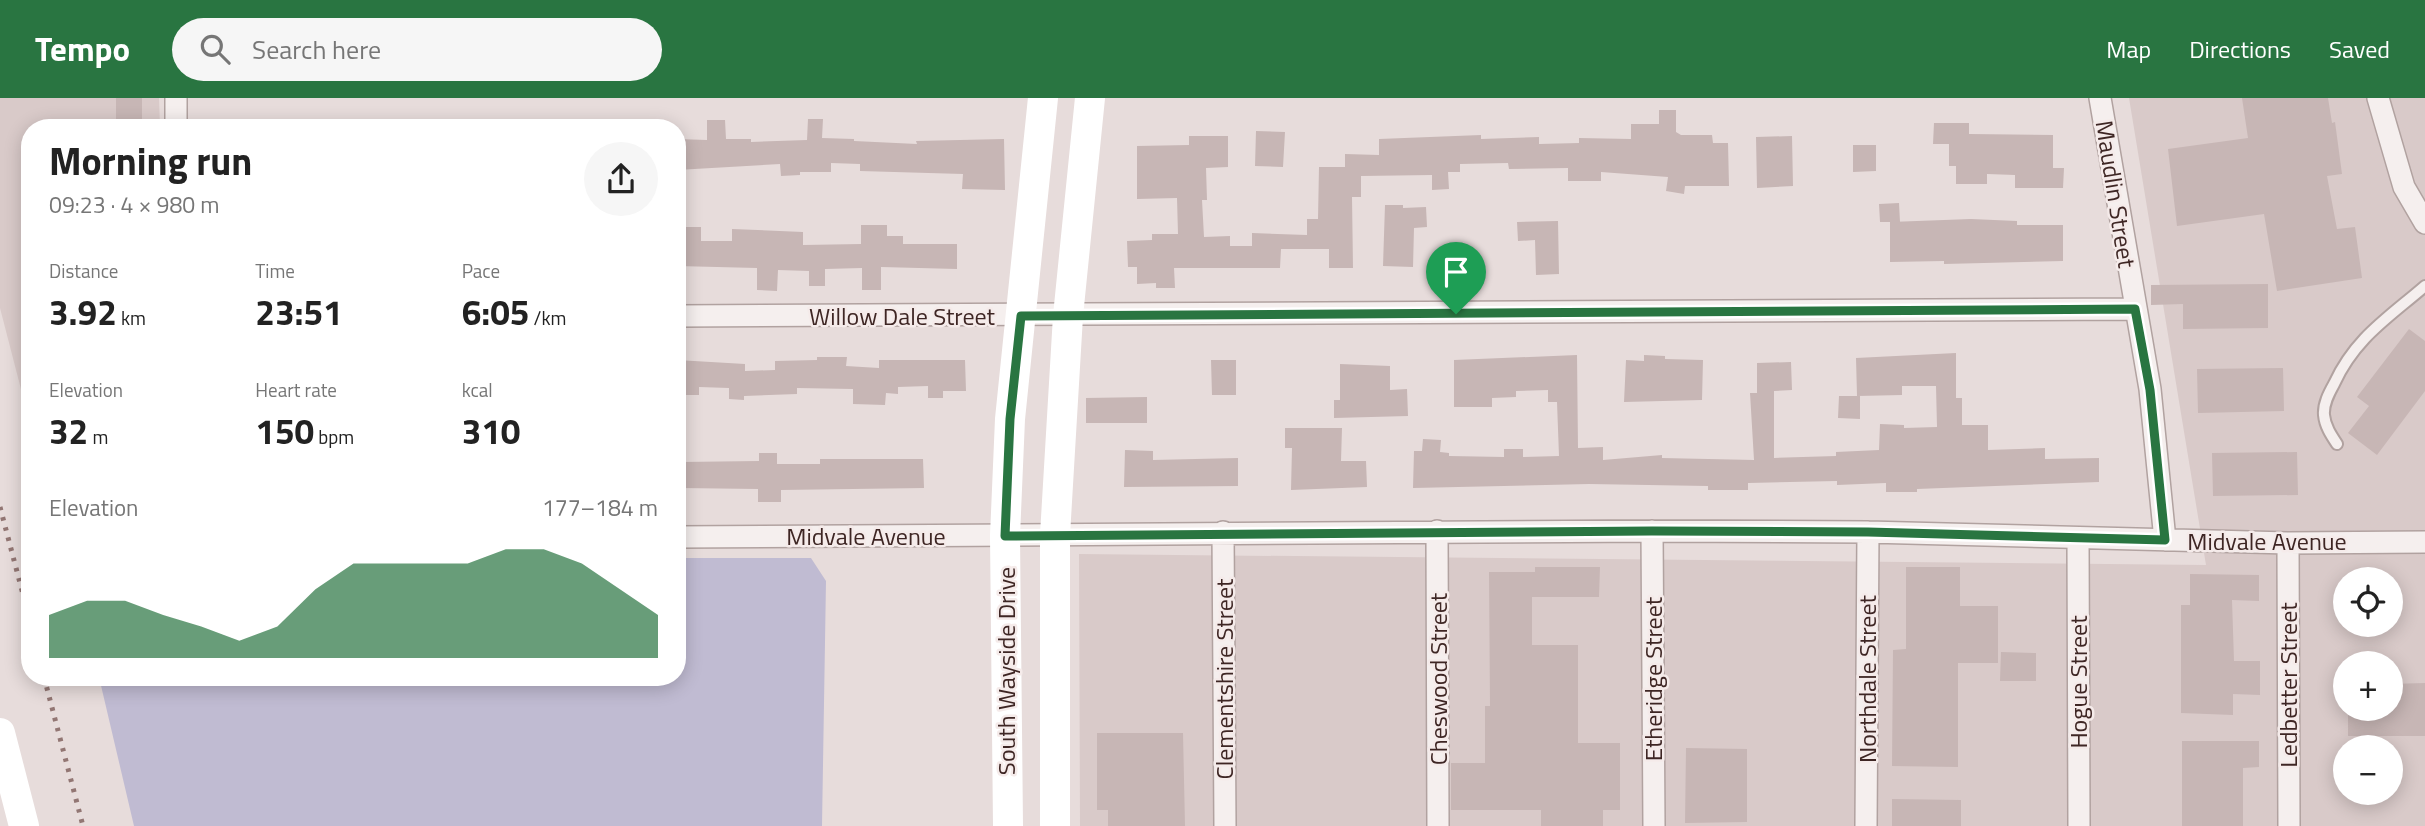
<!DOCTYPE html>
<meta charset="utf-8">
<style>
:root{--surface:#fff;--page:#f6f6f6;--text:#222;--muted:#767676;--accent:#297541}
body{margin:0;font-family:"Titillium Web",sans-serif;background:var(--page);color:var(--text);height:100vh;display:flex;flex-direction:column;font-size:26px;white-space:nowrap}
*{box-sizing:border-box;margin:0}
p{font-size:23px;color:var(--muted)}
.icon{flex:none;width:38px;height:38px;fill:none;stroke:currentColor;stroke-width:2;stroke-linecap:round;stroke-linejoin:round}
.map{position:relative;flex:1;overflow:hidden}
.sheet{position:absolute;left:21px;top:21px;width:665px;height:567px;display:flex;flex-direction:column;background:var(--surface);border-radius:28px;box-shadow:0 4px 18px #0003}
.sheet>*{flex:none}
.fabs{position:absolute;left:2333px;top:469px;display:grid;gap:14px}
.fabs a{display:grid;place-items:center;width:70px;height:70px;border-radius:50%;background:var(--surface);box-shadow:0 4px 18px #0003;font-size:35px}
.pin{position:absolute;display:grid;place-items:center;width:60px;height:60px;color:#fff;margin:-72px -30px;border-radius:50% 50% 50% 0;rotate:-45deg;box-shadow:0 0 7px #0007}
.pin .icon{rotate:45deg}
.round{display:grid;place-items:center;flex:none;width:74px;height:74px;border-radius:37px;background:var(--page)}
.overview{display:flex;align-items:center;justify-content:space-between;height:119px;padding:0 28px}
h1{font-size:38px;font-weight:700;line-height:52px}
.stats{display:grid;grid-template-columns:repeat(3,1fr);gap:10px;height:119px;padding:7px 28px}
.stats div{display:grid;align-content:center}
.stats b{font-size:35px;font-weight:700}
.stats small{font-size:19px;font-weight:400}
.stats p{font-size:19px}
.chart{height:196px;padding:14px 28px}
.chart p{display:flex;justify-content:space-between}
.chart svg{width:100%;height:126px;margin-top:7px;fill:var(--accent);opacity:.7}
header{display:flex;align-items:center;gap:42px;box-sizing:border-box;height:98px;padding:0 35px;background:var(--accent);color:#fff}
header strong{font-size:33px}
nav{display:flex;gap:38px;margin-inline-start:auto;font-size:24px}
.search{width:490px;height:63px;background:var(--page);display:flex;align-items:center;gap:18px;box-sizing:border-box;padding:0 24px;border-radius:38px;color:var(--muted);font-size:26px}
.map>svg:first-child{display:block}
.built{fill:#d9cac9;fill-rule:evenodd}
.green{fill:#c0bbd2}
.building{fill:#c7b6b5}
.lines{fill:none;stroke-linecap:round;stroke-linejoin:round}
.lane-casing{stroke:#b1a2a0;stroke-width:14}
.street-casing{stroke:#b1a2a0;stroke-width:24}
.lane{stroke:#f5efee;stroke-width:10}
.street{stroke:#f5efee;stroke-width:21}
.secondary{stroke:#fff;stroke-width:30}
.rail{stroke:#927673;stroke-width:5;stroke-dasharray:3.5 7;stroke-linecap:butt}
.route-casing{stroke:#fff;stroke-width:14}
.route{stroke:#297541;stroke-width:9}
.labels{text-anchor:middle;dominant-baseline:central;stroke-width:5;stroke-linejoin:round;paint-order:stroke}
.street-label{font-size:24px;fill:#3e2624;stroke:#f5ebea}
</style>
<header>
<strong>Tempo</strong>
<div class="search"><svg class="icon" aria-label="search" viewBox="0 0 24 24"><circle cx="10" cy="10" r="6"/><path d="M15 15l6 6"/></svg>Search here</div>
<nav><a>Map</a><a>Directions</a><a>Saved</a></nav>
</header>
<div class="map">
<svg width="2425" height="728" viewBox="0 0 2425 728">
<rect width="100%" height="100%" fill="#e7dcdb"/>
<path class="built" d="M0,0H159L160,30H30V326L0,210Z
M2129,0H2425V728H1080L1079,456L2206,467ZM2345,481H2390V527H2345ZM2345,565H2390V611H2345ZM2345,649H2390V695H2345Z"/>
<path class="green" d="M677,460H811L826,483L822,728H134L99,579H677Z"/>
<path class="building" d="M116,0H142V30H116Z
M2242,0H2328L2332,25L2335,24L2342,76L2327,78L2337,131L2355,129L2362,180L2277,193L2264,116L2177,128L2168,51L2248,40Z
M1659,12H1676V34L1681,37H1712L1713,45H1728L1729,88H1685L1684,96L1666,93L1668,79L1601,74V83H1568V70L1509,71L1508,65L1460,66V74H1448L1449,91L1432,92V77L1361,78V99H1352L1353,170H1329V151H1281L1280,170H1174L1175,190H1156V185L1137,186V169H1128L1127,143L1152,142V136H1178L1177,100L1137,101V48L1189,47V38H1228V69L1206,70L1207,102H1202L1204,139L1230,138V148H1252V135L1307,137V121H1318L1319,69H1345V56L1379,57V41L1481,37V41L1539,39V46L1579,45V40L1631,41V26H1659Z
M808,21H823L822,40L854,41V43L917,46L916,43L1004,41L1005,92L962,91L963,76L860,73V66L831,65V74H800V77L781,78L780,66L677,72V41L707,42V22H725L726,41H751V44L807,42Z
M1934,25H1969V36L2053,37V70H2064L2063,90H2015V77L1987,76V86H1956V68H1949V46H1933Z
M1256,33L1285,34L1283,69L1255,68Z
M1792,38L1793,88L1757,90L1756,39Z
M1853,47H1876V73L1853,74Z
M1899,105L1900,124H1880L1879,106Z
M1385,107H1403V110L1426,109L1427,129L1414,130L1413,169L1383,168Z
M1971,121L2017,123V127H2063V163L1944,166V163L1890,164V124Z
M1558,123L1559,176L1536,177L1535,142L1518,143L1517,124Z
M861,127H887V138H903V146H957V171L881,169V192H862V170L825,171V188H809V173L778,172L777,193L757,192V170L677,168L679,129H701V143H732V131L803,134V147L861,146Z
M2268,186V230L2183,231V206L2151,207V187Z
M2409,231L2425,243V293L2377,357L2348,335L2369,308L2357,299Z
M1956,255V300H1962V327H1988V352L2045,350V361L2099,360V384L1917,391V394H1886V385L1837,387V383L1748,385V392H1708V388L1589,386L1413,390L1414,353H1422L1423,341L1441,342L1440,354L1449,355V358L1504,359V351H1523V359L1559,358L1557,304H1548V292L1516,293V299L1492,300V309H1454V262L1577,257L1578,350L1603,349V362L1662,357V360L1754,362L1750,295H1757V265L1791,264L1792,292L1774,293V360L1836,358V354L1879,352L1880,326L1904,327V330L1937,329L1936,288H1902V297L1857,298L1856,260Z
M1644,257L1665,258V261L1703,262L1702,302L1624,304L1626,262L1644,263Z
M817,259H847L846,268L879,270V262H965L966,293H943V300H928V288L898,289V296L886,295L885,307L853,306V291L797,290V296L744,298V302L729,301V290L699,289V297H677V262L745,266V273L775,272V263L817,262Z
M1211,262H1236V297H1212Z
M1340,266L1390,268V292L1407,291L1408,318L1334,320V302H1340Z
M2283,270L2284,313L2198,315L2197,271Z
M1839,298H1860V321L1838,320Z
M1147,299V325H1086V300Z
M1285,330H1342L1341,363H1366L1367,389L1291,392L1292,350H1285Z
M1125,352L1153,353V362L1238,360V388L1124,389Z
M2297,354L2298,397L2213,398L2212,355Z
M759,355H777V366H820V361H923L924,390L781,392V404H758V391L680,390L681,364L759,363Z
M1535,469H1600L1599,499H1532V547H1578V645H1620V712H1603V728H1541V712H1451V665H1485V608H1490L1489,474H1535Z
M1906,469H1960V508H1998V565H1958V669L1892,668L1893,552L1906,551Z
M2190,476L2259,477V503L2232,502L2234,563H2260V597L2233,596V617L2181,615V507H2190Z
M2001,554L2036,555V583H2000Z
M2425,585V638H2348V611H2390V586Z
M1097,635H1183L1185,728H1108V712H1097Z
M2182,643H2259V669L2243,670V728H2182Z
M1686,650L1747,651V724L1685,725Z
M1892,701L1961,702V728H1892Z"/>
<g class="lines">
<g class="lane-casing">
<path id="lane" d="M2337,346C2331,337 2325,328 2324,317C2323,306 2329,295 2334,286C2355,240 2388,220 2425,188"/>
</g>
<g class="street-casing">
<path id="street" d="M2100,0L2150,291L2165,442
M2378,0L2404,89L2425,125
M176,30V0
M677,218L2135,211
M1437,433L1438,728
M1652,433L1654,728
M1223,434L1225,728
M677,439L1652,433L1868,434L2288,445L2425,444
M2078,440L2079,728
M2288,445L2289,728
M1866,728L1868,434"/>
</g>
<use href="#lane" class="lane"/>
<use href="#street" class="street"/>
<path class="secondary" d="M0,635L24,728
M1008,728L1005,438L1010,321L1043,0
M1055,728V437L1068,218L1090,0"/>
<path class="rail" d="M0,409L30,523
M44,579L83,728"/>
</g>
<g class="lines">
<g class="route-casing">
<path id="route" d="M2135,211L2150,292L2165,442L1868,434L1652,433L1005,438L1010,321L1021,218Z"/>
</g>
<use href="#route" class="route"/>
</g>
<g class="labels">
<g class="street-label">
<text transform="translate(2116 96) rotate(81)">Maudlin Street</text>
<text x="902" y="218">Willow Dale Street</text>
<text x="866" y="438">Midvale Avenue</text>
<text x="2267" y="443">Midvale Avenue</text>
<text transform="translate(1006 573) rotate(-90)">South Wayside Drive</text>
<text transform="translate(1224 581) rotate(-90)">Clementshire Street</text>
<text transform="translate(1438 581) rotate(-90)">Cheswood Street</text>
<text transform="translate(1653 581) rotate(-90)">Etheridge Street</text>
<text transform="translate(1867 581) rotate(-90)">Northdale Street</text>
<text transform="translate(2078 584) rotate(-90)">Hogue Street</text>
<text transform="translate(2288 587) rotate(-90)">Ledbetter Street</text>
</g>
</g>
</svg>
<div class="fabs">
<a><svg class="icon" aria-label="locate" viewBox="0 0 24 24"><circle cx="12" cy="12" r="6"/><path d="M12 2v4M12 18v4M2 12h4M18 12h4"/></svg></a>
<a>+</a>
<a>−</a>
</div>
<div class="pin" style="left:1456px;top:216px;background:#1e9e55"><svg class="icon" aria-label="arrive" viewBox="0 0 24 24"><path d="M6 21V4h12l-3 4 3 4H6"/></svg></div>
<section class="sheet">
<div class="overview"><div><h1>Morning run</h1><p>09:23 · 4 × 980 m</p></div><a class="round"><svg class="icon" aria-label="share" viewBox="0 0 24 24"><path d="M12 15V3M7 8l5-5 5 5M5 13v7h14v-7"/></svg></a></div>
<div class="stats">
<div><p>Distance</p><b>3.92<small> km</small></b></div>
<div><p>Time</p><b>23:51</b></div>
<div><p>Pace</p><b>6:05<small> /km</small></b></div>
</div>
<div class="stats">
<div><p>Elevation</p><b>32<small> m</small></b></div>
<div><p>Heart rate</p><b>150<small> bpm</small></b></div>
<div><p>kcal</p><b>310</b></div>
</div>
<div class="chart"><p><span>Elevation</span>177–184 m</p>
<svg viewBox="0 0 160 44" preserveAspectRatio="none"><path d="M0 44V29L10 24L20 24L30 29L40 33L50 38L60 33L70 20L80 11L90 11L100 11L110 11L120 6L130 6L140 11L150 20L160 29V44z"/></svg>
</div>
</section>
</div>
